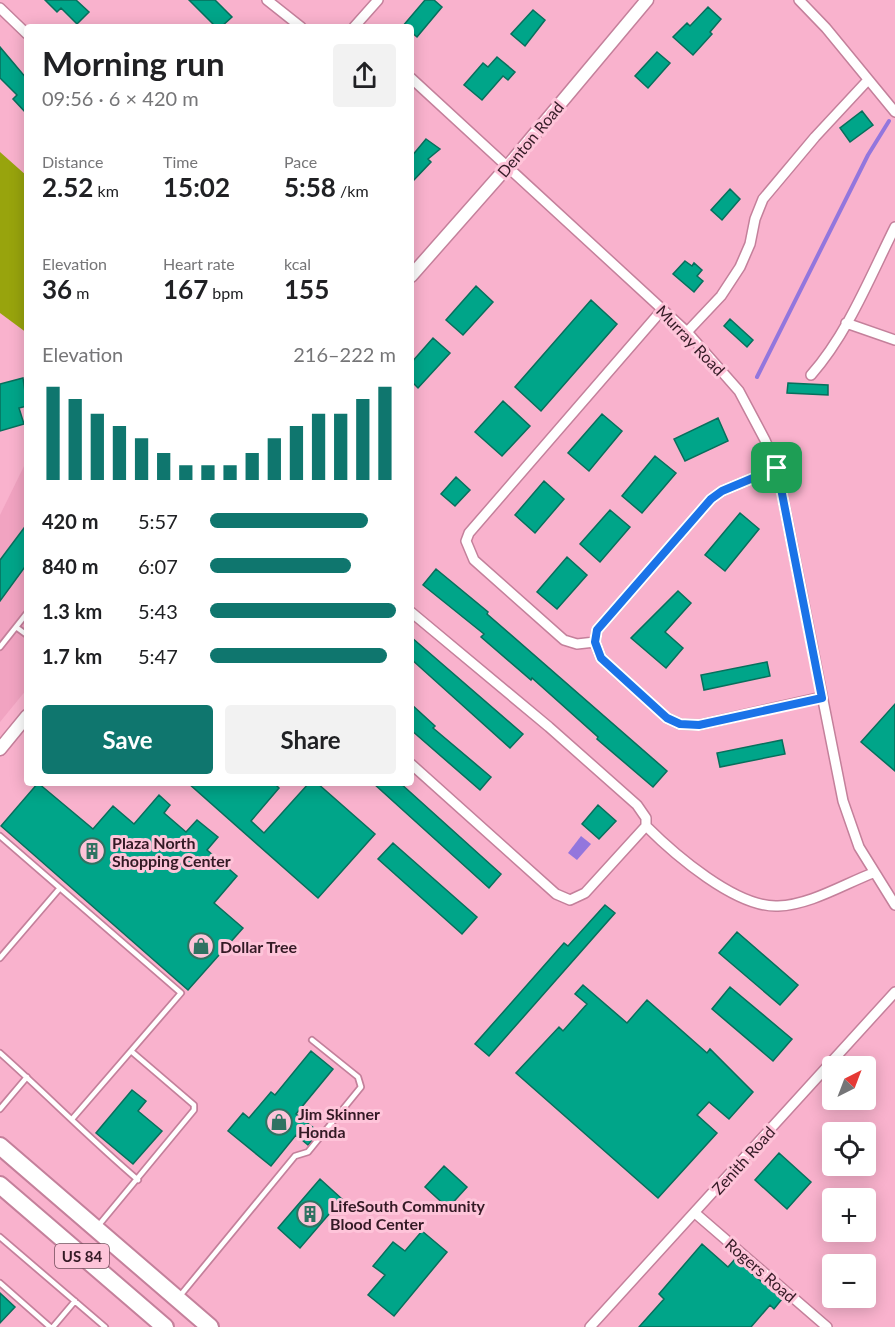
<!DOCTYPE html>
<meta charset="utf-8">
<style>
:root{--surface:#fff;--page:#f2f2f2;--text:#202124;--muted:#757577;--accent:#0f766e}
body{margin:0;font-family:Lato,sans-serif;background:var(--page);color:var(--text);height:100vh;display:flex;flex-direction:column;font-size:22px;white-space:nowrap}
*{box-sizing:border-box;margin:0}
p{font-size:20px;color:var(--muted)}
.icon{flex:none;width:33px;height:33px;fill:none;stroke:currentColor;stroke-width:2;stroke-linecap:round;stroke-linejoin:round}
.map{position:relative;flex:1;overflow:hidden}
.sheet{position:absolute;left:24px;top:24px;width:390px;height:762px;display:flex;flex-direction:column;background:var(--surface);border-radius:6px;box-shadow:0 3px 15px #0003}
.sheet>*{flex:none}
.needle{width:39px;rotate:42deg}
.buttons{position:absolute;left:822px;top:1056px;display:grid;gap:12px}
.buttons a{display:grid;place-items:center;width:54px;height:54px;border-radius:6px;background:var(--surface);box-shadow:0 3px 15px #0003;font-size:30px}
.pin{position:absolute;display:grid;place-items:center;width:51px;height:51px;color:#fff;margin:-26px;border-radius:12px;box-shadow:0 3px 9px #0006}
.round{display:grid;place-items:center;flex:none;width:63px;height:63px;border-radius:6px;background:var(--page)}
.head{display:flex;align-items:center;justify-content:space-between;height:102px;padding:0 18px}
h1{font-size:33px;font-weight:700;line-height:45px}
.figures{display:grid;grid-template-columns:repeat(3,1fr);gap:9px;height:102px;padding:6px 18px}
.figures div{display:grid;align-content:center}
.figures b{font-size:26px;font-weight:700}
.figures small{font-size:16px;font-weight:400}
.figures p{font-size:16px}
.chart{height:168px;padding:12px 18px}
.chart p{display:flex;justify-content:space-between}
.chart svg{width:100%;height:108px;margin-top:6px;stroke:var(--accent);stroke-width:6}
.primary-button{display:flex;gap:12px;margin-top:auto;padding:12px 18px}
.primary-button a{flex:1;height:69px;border-radius:6px;background:var(--accent);color:#fff;font-size:24px;font-weight:700;line-height:69px;text-align:center}
.primary-button a+a{background:var(--page);color:var(--text)}
ul{padding:0 18px;list-style:none;font-size:20px}
li{display:grid;grid-template-columns:96px 72px 1fr;align-items:center;height:45px}
li i{height:15px;border-radius:8px;background:var(--accent)}
.map>svg:first-child{display:block}
.built{fill:#f1a3c1}
.forest{fill:#98a40d}
.water{fill:#9376dd}
.lines{fill:none;stroke-linecap:round;stroke-linejoin:round}
.stream{stroke:#9376dd;stroke-width:4}
.building{fill:#00a589;stroke:#076f5c;stroke-width:1.5}
.service-casing{stroke:#c4809b;stroke-width:8}
.minor-casing{stroke:#c4809b;stroke-width:12}
.tertiary-casing{stroke:#c4809b;stroke-width:15}
.trunk-casing{stroke:#c4809b;stroke-width:20}
.service{stroke:#fff;stroke-width:4.5}
.minor{stroke:#fff;stroke-width:9}
.tertiary{stroke:#fff;stroke-width:12}
.trunk{stroke:#fff;stroke-width:16}
.route-casing{stroke:#fff;stroke-width:12}
.route{stroke:#1a73e8;stroke-width:8}
.labels{text-anchor:middle;dominant-baseline:central;stroke-width:6;stroke-linejoin:round;paint-order:stroke}
.shield{fill:#fec4d9;stroke:#714d5b;stroke-width:1.5}
.shield-label{font-size:15px;font-weight:bold;fill:#341a25}
.street-label{font-size:16px;fill:#341a25;stroke:#fec4d9}
.poi-label{font-size:16px;font-weight:bold;fill:#341a25;stroke:#fec4d9;text-anchor:start}
</style>
<div class="map">
<svg width="895" height="1327" viewBox="0 0 895 1327">
<rect width="100%" height="100%" fill="#f9b2cd"/>
<path class="built" d="M27,460V689L0,722V515Z"/>
<path class="forest" d="M0,152L27,176V333L0,313Z"/>
<path class="water" d="M581,836L591,844L577,860L568,853Z"/>
<g class="lines">
<path class="stream" d="M757,377L868,155L889,121"/>
</g>
<path class="building" d="M45,0H76L89,12L77,24L61,8L57,12Z
M189,0H215L232,17L221,27H216Z
M425,0H434L442,7L417,37L411,32V27H402Z
M708,7L721,19L710,32L712,34L693,55L673,37L687,23L690,26Z
M533,10L545,20L525,46L511,34Z
M0,47L27,79V114L13,99L17,95L0,78Z
M657,52L670,63L648,88L635,76Z
M497,57L515,72L508,80L503,76L482,100L464,85L483,63L488,67Z
M862,111L873,125L850,142L840,128Z
M426,139L440,149L428,159L431,162L411,183V157Z
M730,189L740,199L722,220L711,210Z
M685,261L692,266L694,263L702,270L697,276L703,281L694,292L673,274Z
M476,286L493,302L463,335L446,320Z
M591,300L617,324L541,411L515,387Z
M730,319L753,340L747,347L724,326Z
M433,338L450,353L418,388L411,381V363Z
M23,378L27,406L19,408L24,424L0,431V384Z
M788,383L828,385V395L787,393Z
M503,401L530,426L502,456L475,432Z
M602,414L622,431L589,471L568,453Z
M718,418L728,441L685,461L674,439Z
M655,456L676,473L642,513L622,496Z
M456,477L470,490L455,506L441,494Z
M544,481L564,499L535,533L515,515Z
M610,510L630,527L600,562L580,544Z
M740,513L759,529L725,571L705,555Z
M27,524V564L0,601V560Z
M567,557L587,575L557,609L537,592Z
M436,569L488,612L487,614L667,771L653,787L597,739L598,737L532,678L531,680L481,637L484,634L423,585Z
M678,591L691,603L665,632L683,648L666,668L631,638Z
M411,637L523,734L510,748L411,659Z
M767,662L770,676L704,690L701,675Z
M411,704L435,726L433,728L491,777L480,790L411,730Z
M895,704V771L861,742Z
M782,740L785,754L720,767L717,753Z
M38,783L93,829L113,806L134,824L159,795L170,805L164,813L186,832L197,820L218,837L207,850L237,876L214,903L243,928L188,990L1,826Z
M188,783H274L279,788L251,821L264,833L309,783H317L375,834L318,898Z
M373,783H400L501,874L489,888Z
M598,805L616,821L599,839L582,824Z
M393,843L477,917L462,934L378,859Z
M605,905L615,913L489,1056L475,1044L564,943L568,946Z
M737,932L798,985L780,1005L719,953Z
M583,985L627,1023L647,1000L707,1053L710,1049L753,1092L729,1119L709,1102L697,1115L717,1133L658,1198L516,1073L559,1027L563,1031L587,1004L575,994Z
M730,987L792,1039L773,1061L712,1009Z
M311,1051L333,1069L296,1114L319,1132L308,1145L296,1135L271,1166L228,1131L243,1113L249,1118L271,1092L275,1095Z
M132,1090L146,1101L138,1111L162,1131L133,1164L96,1133Z
M779,1153L811,1182L787,1209L755,1180Z
M444,1166L467,1187L448,1208L425,1187Z
M320,1179L342,1199L300,1248L278,1228Z
M422,1231L447,1252L394,1316L368,1295L385,1275L373,1266L393,1242L405,1251Z
M702,1244L728,1267L735,1259L782,1299L774,1309L770,1305L751,1327H639L664,1299L659,1294Z
M0,1293L15,1307L0,1323Z"/>
<g class="lines">
<g class="service-casing">
<path id="service" d="M16,627L27,635
M0,647L27,613
M0,836L181,993L73,1118
M0,958L60,888
M0,1053C47,1095 90,1139 138,1180
M0,1109L27,1077
M98,1226L194,1110V1105L131,1051
M0,1237L105,1327
M0,1283L50,1327
M179,1297L295,1156L308,1152L361,1087L358,1077L312,1040
M53,1327L75,1301"/>
</g>
<g class="minor-casing">
<path id="minor" d="M267,0L301,27
M799,0L826,28L895,112
M0,8L27,34
M354,27L378,0
M411,78L687,332L739,391L765,440L777,468L843,801L859,847L895,905
M846,323L895,340
M687,332L721,296L740,267L750,244L755,219L763,199L815,137L868,80
M811,375C848,333 870,277 895,227
M777,468L722,491L711,499L597,630L595,642L601,658L667,718L680,724L699,725L822,697
M411,612L549,727L637,805L646,818V826L585,893L570,900L556,894L411,764
M595,642L577,644L564,640L474,560L466,541L469,533L662,310
M646,826C674,854 736,908 778,906C810,905 844,884 873,873
M695,1213L827,1327
M590,1327L895,992"/>
</g>
<g class="tertiary-casing">
<path id="tertiary" d="M411,276L508,166L647,0
M0,749L27,716"/>
</g>
<g class="trunk-casing">
<path id="trunk" d="M0,1146L210,1327
M0,1185L165,1327"/>
</g>
<use href="#service" class="service"/>
<use href="#minor" class="minor"/>
<use href="#tertiary" class="tertiary"/>
<use href="#trunk" class="trunk"/>
</g>
<g class="lines">
<g class="route-casing">
<path id="route" d="M777,468L822,698L699,725L680,724L667,718L601,658L595,642L597,630L711,499L722,491Z"/>
</g>
<use href="#route" class="route"/>
</g>
<defs>
<g id="building-ring" transform="scale(1.35)"><circle r="9.5" fill="#fec4d9" stroke="#307262" stroke-width="1.5"/><path d="M-4-6H4V6H1V3H-1V6H-4ZM-2.5-4.3h1.7v1.8h-1.7ZM.8-4.3h1.7v1.8H.8ZM-2.5-1h1.7V.8h-1.7ZM.8-1h1.7V.8H.8Z" fill="#307262"/></g>
<g id="shop-ring" transform="scale(1.35)"><circle r="9.5" fill="#fec4d9" stroke="#307262" stroke-width="1.5"/><path d="M-5-2.5h2.3a2.7 3.5 0 0 1 5.4 0H5L5.5 6h-11ZM-1.5-2.5h3a1.5 2.3 0 0 0-3 0Z" fill="#307262"/></g>
</defs>
<g fill-rule="evenodd">
<use href="#building-ring" x="92" y="851"/>
<use href="#shop-ring" x="201" y="946"/>
<use href="#shop-ring" x="279" y="1122"/>
<use href="#building-ring" x="310" y="1214"/>
</g>
<g class="labels">
<rect class="shield" x="55" y="1244" width="54" height="24" rx="4.5"/>
<g class="shield-label">
<text x="82" y="1256">US 84</text>
</g>
<g class="street-label">
<text transform="translate(530 139) rotate(-50)">Denton Road</text>
<text transform="translate(691 340) rotate(46)">Murray Road</text>
<text transform="translate(743 1160) rotate(-48)">Zenith Road</text>
<text transform="translate(761 1270) rotate(41)">Rogers Road</text>
</g>
<g class="poi-label">
<text x="112" y="842">Plaza North<tspan x="112" dy="18">Shopping Center</tspan></text>
<text x="220" y="946">Dollar Tree</text>
<text x="298" y="1113">Jim Skinner<tspan x="298" dy="18">Honda</tspan></text>
<text x="330" y="1205">LifeSouth Community<tspan x="330" dy="18">Blood Center</tspan></text>
</g>
</g>
</svg>
<div class="buttons">
<a><svg class="needle" viewBox="-14 -14 28 28"><path d="M0-13l5 13h-10z" fill="#e53935"/><path d="M0 13l5-13h-10z" fill="#757577"/></svg></a>
<a><svg class="icon" aria-label="locate" viewBox="0 0 24 24"><circle cx="12" cy="12" r="6"/><path d="M12 2v4M12 18v4M2 12h4M18 12h4"/></svg></a>
<a>+</a>
<a>−</a>
</div>
<div class="pin" style="left:777px;top:468px;background:#1e9e55"><svg class="icon" aria-label="arrive" viewBox="0 0 24 24"><path d="M6 21V4h12l-3 4 3 4H6"/></svg></div>
<section class="sheet">
<div class="head"><div><h1>Morning run</h1><p>09:56 · 6 × 420 m</p></div><a class="round"><svg class="icon" aria-label="share" viewBox="0 0 24 24"><path d="M12 15V3M7 8l5-5 5 5M5 13v7h14v-7"/></svg></a></div>
<div class="figures">
<div><p>Distance</p><b>2.52<small> km</small></b></div>
<div><p>Time</p><b>15:02</b></div>
<div><p>Pace</p><b>5:58<small> /km</small></b></div>
</div>
<div class="figures">
<div><p>Elevation</p><b>36<small> m</small></b></div>
<div><p>Heart rate</p><b>167<small> bpm</small></b></div>
<div><p>kcal</p><b>155</b></div>
</div>
<div class="chart"><p><span>Elevation</span>216–222 m</p>
<svg viewBox="0 0 160 44" preserveAspectRatio="none"><path d="M5 44V6M15 44V11M25 44V17M35 44V22M45 44V27M55 44V33M65 44V38M75 44V38M85 44V38M95 44V33M105 44V27M115 44V22M125 44V17M135 44V17M145 44V11M155 44V6"/></svg>
</div>
<ul>
<li><b>420 m</b>5:57<i style="width:85%"></i></li>
<li><b>840 m</b>6:07<i style="width:76%"></i></li>
<li><b>1.3 km</b>5:43<i style="width:100%"></i></li>
<li><b>1.7 km</b>5:47<i style="width:95%"></i></li>
</ul>
<div class="primary-button"><a>Save</a><a>Share</a></div>
</section>
</div>
